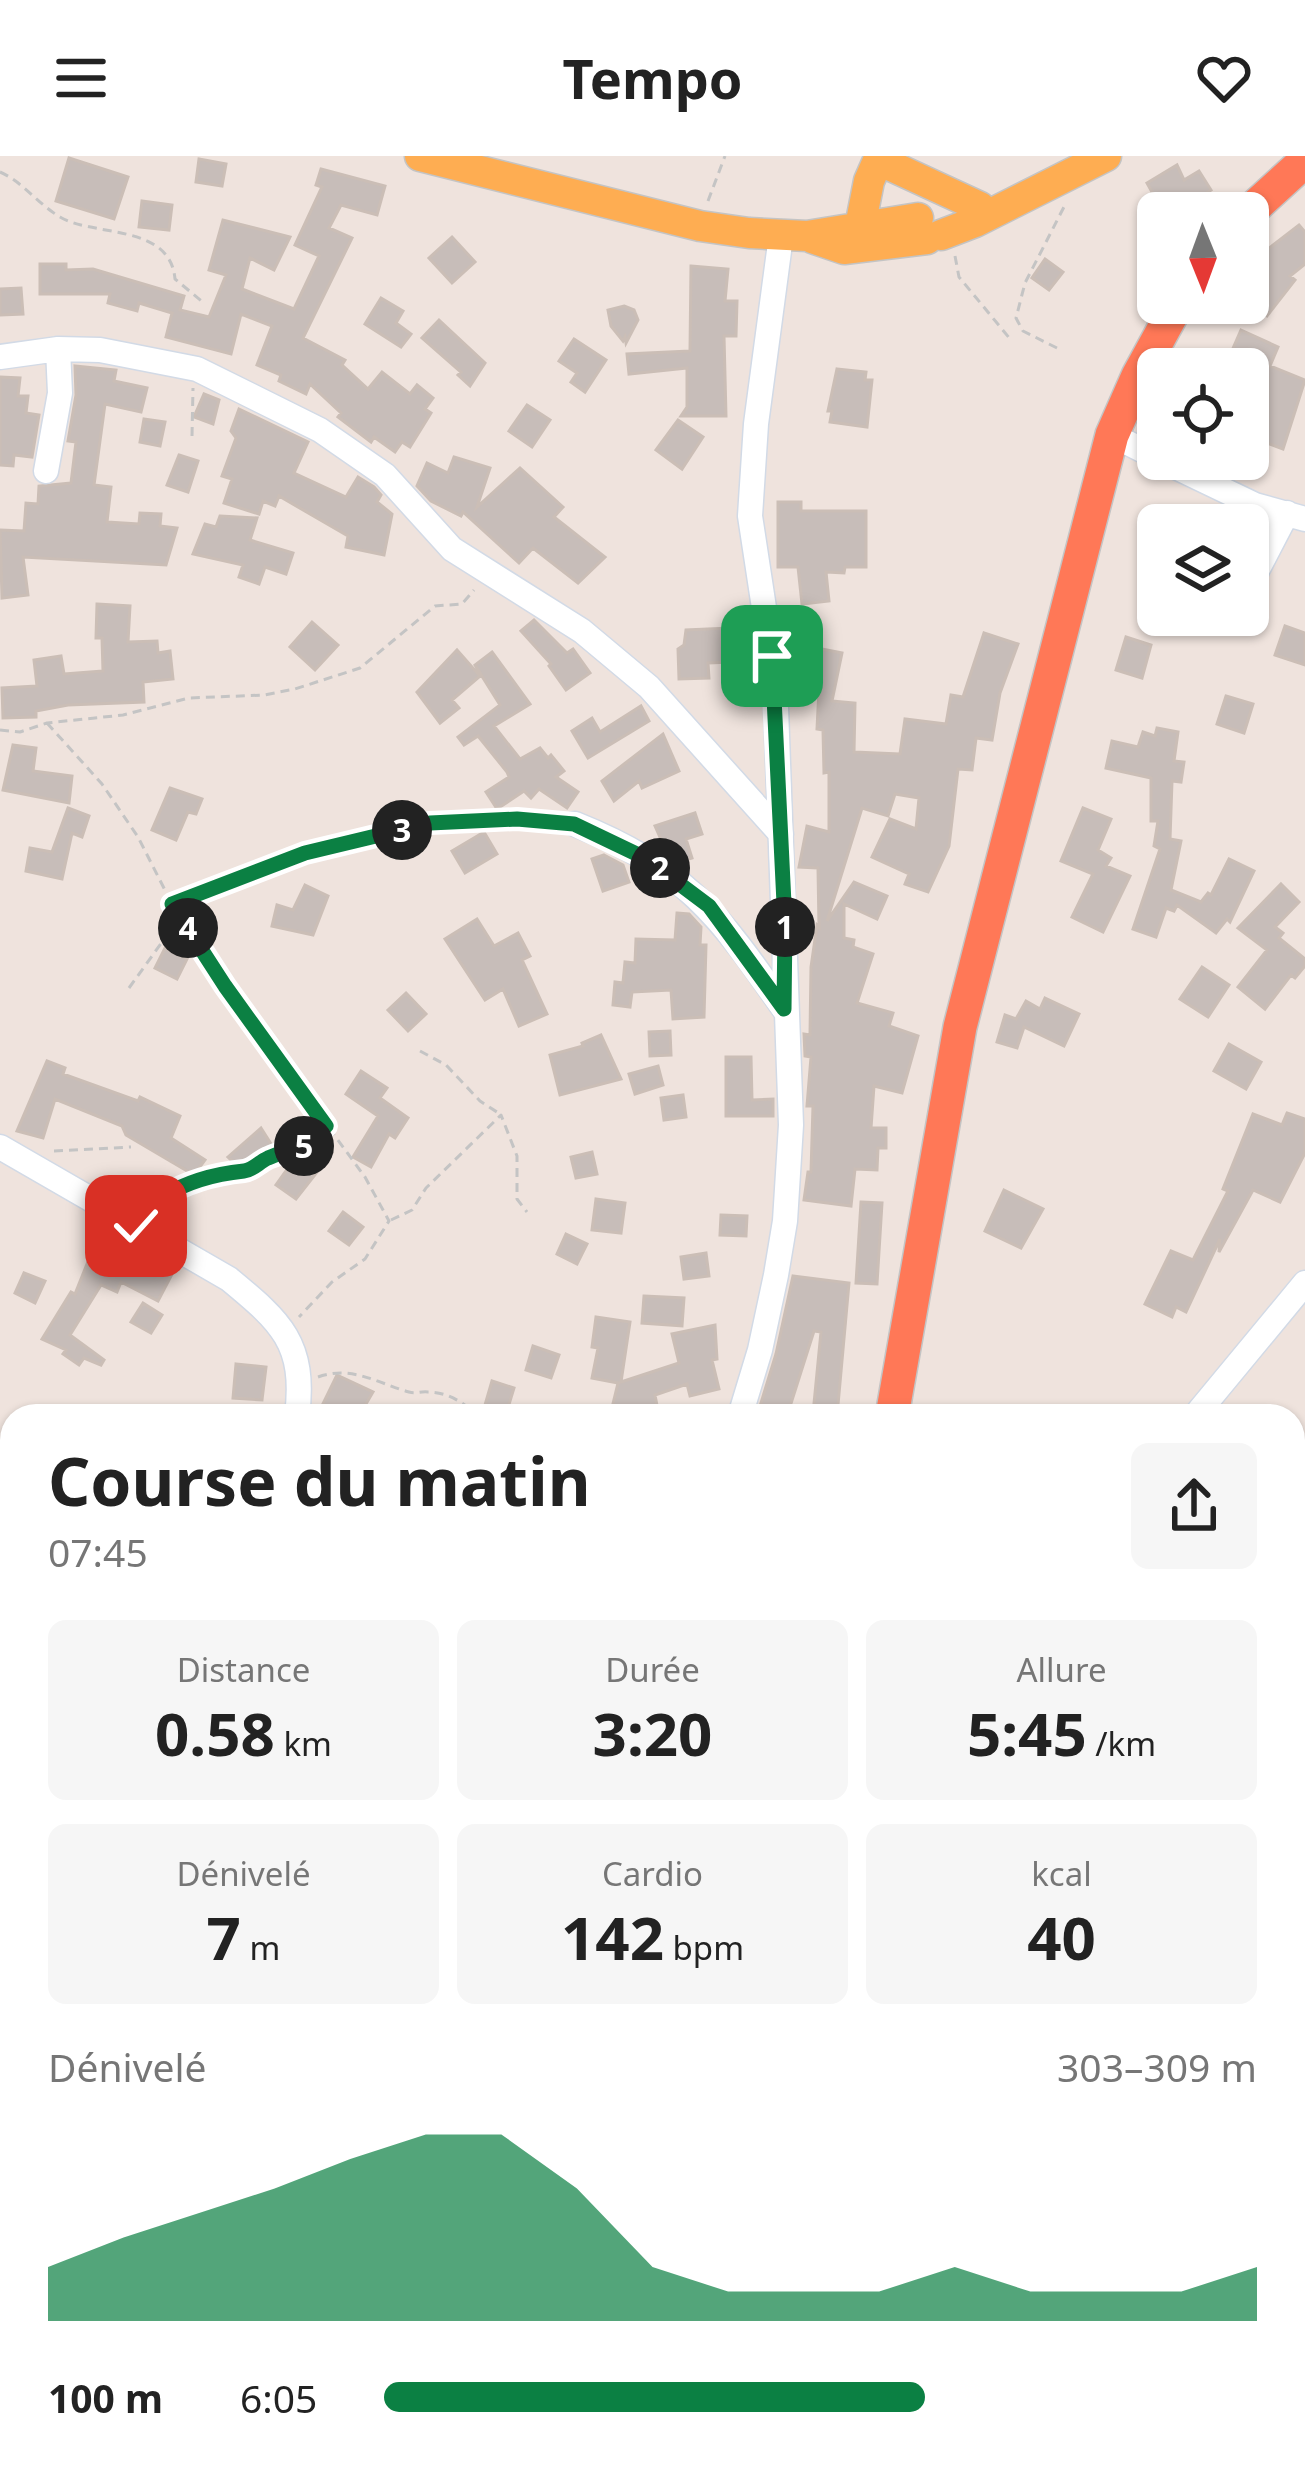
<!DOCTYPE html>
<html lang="fr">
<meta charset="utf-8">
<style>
:root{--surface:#fff;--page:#f6f6f6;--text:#222;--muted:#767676;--accent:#0b8043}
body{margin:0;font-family:"Noto Sans",sans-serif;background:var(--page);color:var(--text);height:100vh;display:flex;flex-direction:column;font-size:45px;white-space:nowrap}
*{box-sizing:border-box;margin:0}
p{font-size:39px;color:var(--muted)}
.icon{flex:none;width:66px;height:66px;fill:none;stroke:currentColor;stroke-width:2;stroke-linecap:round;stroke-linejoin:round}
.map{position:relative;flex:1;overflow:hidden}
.panel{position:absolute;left:0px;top:1248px;width:1305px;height:1065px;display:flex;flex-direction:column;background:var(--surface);border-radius:36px 36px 0 0;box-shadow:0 3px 9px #0004}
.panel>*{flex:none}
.needle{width:78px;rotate:179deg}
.tools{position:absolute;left:1137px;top:36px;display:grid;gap:24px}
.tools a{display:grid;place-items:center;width:132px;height:132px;border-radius:18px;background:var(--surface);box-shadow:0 3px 9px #0004;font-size:60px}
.pin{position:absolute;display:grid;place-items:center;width:102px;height:102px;color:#fff;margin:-51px;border-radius:24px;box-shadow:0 6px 18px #0006}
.km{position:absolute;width:60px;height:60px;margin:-30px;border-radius:50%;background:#222;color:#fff;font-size:33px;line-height:60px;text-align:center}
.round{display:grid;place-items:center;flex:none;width:126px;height:126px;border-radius:18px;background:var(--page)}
.head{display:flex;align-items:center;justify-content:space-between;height:204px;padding:0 48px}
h1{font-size:66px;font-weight:700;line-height:90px}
.metrics{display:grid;grid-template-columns:repeat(3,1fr);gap:18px;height:204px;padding:12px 48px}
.metrics div{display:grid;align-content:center;border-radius:18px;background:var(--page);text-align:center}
.metrics b{font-size:60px;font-weight:700}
.metrics small{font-size:33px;font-weight:400}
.metrics p{font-size:33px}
.chart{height:336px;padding:24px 48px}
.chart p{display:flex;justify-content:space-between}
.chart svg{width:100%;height:216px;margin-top:12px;fill:var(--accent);opacity:.7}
ul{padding:0 48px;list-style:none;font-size:39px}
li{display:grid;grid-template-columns:192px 144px 1fr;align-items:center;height:90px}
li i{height:30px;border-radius:15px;background:var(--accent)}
header{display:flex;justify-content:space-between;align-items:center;height:156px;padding:0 48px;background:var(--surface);font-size:54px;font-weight:700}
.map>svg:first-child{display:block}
.building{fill:#c7bdb9;stroke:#cbbeb6;stroke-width:3}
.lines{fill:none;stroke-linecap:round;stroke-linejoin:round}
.minor-casing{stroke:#d2dae6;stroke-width:27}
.major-casing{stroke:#c4c4c4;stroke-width:33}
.highway-casing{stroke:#c4c4c4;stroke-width:36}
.path{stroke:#c4c4c4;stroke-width:3;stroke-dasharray:9 6;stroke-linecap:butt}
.minor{stroke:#fff;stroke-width:24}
.major{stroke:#fead52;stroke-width:30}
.highway{stroke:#ff7857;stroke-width:33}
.route-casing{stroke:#fff;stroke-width:24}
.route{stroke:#0b8043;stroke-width:15}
</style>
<header><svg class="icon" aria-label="menu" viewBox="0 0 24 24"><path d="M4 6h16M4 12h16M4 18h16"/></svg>Tempo<svg class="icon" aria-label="heart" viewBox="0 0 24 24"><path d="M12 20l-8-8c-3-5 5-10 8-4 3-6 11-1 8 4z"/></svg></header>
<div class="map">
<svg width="1305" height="2311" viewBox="0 0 1305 2311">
<rect width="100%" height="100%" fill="#efe3dd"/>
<path class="building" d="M69,2L128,21L114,63L56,45Z
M199,3L226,8L222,30L196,26Z
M1177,9L1184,24L1199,15L1211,34L1190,48L1188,44L1174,52L1167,40L1157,45L1147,27Z
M321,13L385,30L377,59L341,49L329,72L352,82L303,182L345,204L342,209L368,233L382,216L410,238L417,229L433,242L425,253L431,257L410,291L402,286L395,296L374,281L371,286L338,261L341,257L310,228L306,238L279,225L281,219L257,209L272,170L241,158L231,198L166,181L172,157L139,147L137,155L108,147L110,138H40V108H66V114L93,113L184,140L180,154L209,161L226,119L209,114L223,64L290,81L274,114L250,102L242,133L294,153L319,100L295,89L322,31L316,29Z
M142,45L172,49L169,74L139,71Z
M1299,69L1305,76V108L1290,120L1295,124L1267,160L1248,145V113L1259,100Z
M452,81L475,106L452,127L429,102Z
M1045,103L1063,116L1049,134L1032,122Z
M691,110L728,113L725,145H737L736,180H724L726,260H681L687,251V212L629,218L627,198L690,195Z
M21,132L23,158L0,159V133Z
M381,142L403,155L396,167L411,178L401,191L365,168Z
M624,150L634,154L638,164L626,187L625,181L623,185L611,170L608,154Z
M439,164L485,207L470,230L458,219L461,216L422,182Z
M1241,174L1278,191L1270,210L1305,224L1283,293L1248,280V265L1259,236L1249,233L1255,213H1224Z
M574,183L606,204L585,236L571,226L577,217L559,205Z
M75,210L116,214L114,225L147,232L141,256L105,248L94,329L111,331L107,366L139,368L140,357L161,358L160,370L177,372L166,409L23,401L28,439L2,442L0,374L24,375L26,347L38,348L39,330L71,327L76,286L68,285L76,239Z
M837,213L866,216L865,224H872L867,271L830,266L832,255H828Z
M0,221L20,222L18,240H28L26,257L39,259L32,301L14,299L13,310L0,309Z
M204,238L219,244L213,268L194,261Z
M527,249L550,264L532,291L509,275Z
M239,253L308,286L294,317L346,341L358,321L374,331L381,339L377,346L392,358L384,399L346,391L348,380L279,340L275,350L263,345L259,358L224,347L232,323L222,320L236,282L231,275Z
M144,263L165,266L160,290L140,286Z
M678,264L703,281L682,313L656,294Z
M179,299L198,305L188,336L167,329Z
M454,301L490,312L477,351L520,312L563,351L554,361L605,401L578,427L533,392L519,407L463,356L461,360L431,345L417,330L427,307L448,317Z
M778,346H801V355H866V411H845L844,417L826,416L829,445L802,448L798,411H778Z
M220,360L257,362L250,384L293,397L286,418L265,411L259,428L239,421L243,409L193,398L205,368L216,371Z
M97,448L130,450L128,486L157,485L158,497L170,495L173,523L143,526L144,546L68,549L36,555V561L3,562L2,532L37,530L34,504L61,500L64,518L103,515L102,482H96Z
M534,464L567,497L573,493L590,517L566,534L549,510L551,508L521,475Z
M312,466L338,489L315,514L290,491Z
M1285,470L1305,477V509L1275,499Z
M729,472L730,506L708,507L709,522L679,523L678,493L684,489L686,474Z
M984,477L1018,488L1000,537L992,584L976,582L972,614L958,613L949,690L928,736L905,728L909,718L872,701L890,663L916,673L919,642L895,638L888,660L862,652L827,765L854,726L887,740L877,763L844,748V782L854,784L853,791L873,798L857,847L893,857L889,870L918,880L902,937L874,930L871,972H886V992H878L877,1014L855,1013L851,1050L804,1044L808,1016H811L813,950H807L811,901L805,900L804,878L810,879L811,811L817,769L819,771L818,712L799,711L807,670L829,676V616L824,617L823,574L817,573L820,514H817L822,493L842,497L832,545L855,547L854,596L900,598L905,563L946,568L951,539L963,541Z
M1126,481L1151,489L1142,522L1116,514Z
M457,494L480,520L452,544L459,552L440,567L417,536Z
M492,496L530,548L494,570L520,603L540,592L548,602L551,599L564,615L556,621L578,636L567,652L539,633L531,642L524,635L497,653L486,636L509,621L507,616L478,580L464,589L458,581L500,549L475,509Z
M1226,540L1253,548L1244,577L1217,568Z
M641,550L649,565L588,602L572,575L592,562L600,576Z
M1157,572L1178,576L1174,605L1184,606L1181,626L1172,625L1170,683L1181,685L1171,734L1201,746L1208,737L1211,739L1229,703L1254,715L1230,766L1227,763L1216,777L1177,749L1174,755L1166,752L1156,781L1133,773L1160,693L1154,690L1158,665H1151V622L1106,612L1112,585L1138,591L1143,576L1155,580Z
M663,578L679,615L642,632L639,625L614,645L602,625Z
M13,589L36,592L33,615L72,620L69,647L3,634Z
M170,632L202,643L196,658L188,656L176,684L152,674Z
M68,652L89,660L82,681L72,677L62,723L26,715L30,692L52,696Z
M1083,652L1111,663L1098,694L1111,702L1106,710L1130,720L1103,776L1072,761L1093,718L1061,705Z
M695,657L702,678L686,683L692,702L679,706L667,697L655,670Z
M484,676L497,698L465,717L452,695Z
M604,699L623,709L629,726L603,735L592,703Z
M1281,728L1299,746L1275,771L1283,777L1279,782L1305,803V810L1295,822L1291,819L1265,853L1238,831L1267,794L1238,772Z
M305,729L328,740L313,779L272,770L277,749L293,754Z
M677,757L689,758L701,771L700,789H706L704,861L673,863L671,834L632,836L630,851L613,849L615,826L623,827L625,806L635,807L636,783L675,784Z
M477,763L494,790L518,777L530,800L522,804L547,858L519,870L503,833L485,844L445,783Z
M165,792L187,803L177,823L155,812Z
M1202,811L1229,829L1208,861L1180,843Z
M406,837L426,858L408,875L388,854Z
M1045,842L1079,858L1064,890L1024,871L1017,892L997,886L1005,859L1016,863L1026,845L1040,853Z
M670,875L671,899L650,900L649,876Z
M601,879L621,923L560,939L550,899L583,890L582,887Z
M1229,888L1261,906L1246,933L1214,915Z
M726,901H751L752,944L773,943V960H726Z
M47,905L65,912L63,918L138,945L140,941L180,960L171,982L205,1004L194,1019L126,979L122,970L55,943L43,982L17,975Z
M658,910L663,929L635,938L629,918Z
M361,915L387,932L380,942L408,962L395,982L389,978L371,1011L353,1001L378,960L346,938Z
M683,939L686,961L664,964L661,942Z
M1287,957L1305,963V997L1280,1046L1253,1034L1219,1096L1220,1083L1186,1156L1176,1151L1172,1161L1145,1148L1171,1095L1193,1104L1228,1035L1223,1033L1253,958L1282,969Z
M261,972L273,991L244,1017L228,1001Z
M316,985L332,997L296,1043L276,1029L288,1012L294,1016Z
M592,996L597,1018L576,1022L571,1001Z
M1004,1034L1043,1053L1021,1092L985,1075Z
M596,1043L625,1047L621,1077L592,1074Z
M861,1046L882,1047L877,1128L856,1127Z
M343,1056L363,1071L349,1089L329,1075Z
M721,1059L747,1060L746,1080L720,1079Z
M566,1078L587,1088L577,1108L557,1098Z
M95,1088L143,1106L145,1103L172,1118L158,1145L121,1126L117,1136L101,1129L70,1179L104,1204L101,1209L84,1202L79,1209L63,1198L66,1194L42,1183L71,1136L75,1138Z
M706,1097L709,1120L684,1123L681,1101Z
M24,1117L45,1125L35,1147L15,1137Z
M793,1120L849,1127L837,1260L813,1258L821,1176L814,1175L787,1260H757L776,1198Z
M644,1140L684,1142L682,1170L642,1167Z
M143,1147L162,1159L151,1177L131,1166Z
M596,1161L630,1166L621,1226L679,1207L672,1178L715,1169L717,1203L712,1204L719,1233L690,1240L687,1228L655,1239L659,1260H610L618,1227L592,1222L598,1192L592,1191Z
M533,1190L559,1199L551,1222L526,1214Z
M236,1208L266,1211L262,1244L233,1242Z
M337,1219L373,1236L359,1260H317Z
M492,1225L514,1232L507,1255L485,1249Z"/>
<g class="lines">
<g class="minor-casing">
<path id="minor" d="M0,201L58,193L100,194L197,213L320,274L385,319L452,393L582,475L649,531L781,678
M1112,279L1158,302
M1159,303L1255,349L1305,363
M46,315L60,237L58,193
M1248,432L1287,357
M575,668C683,711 720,759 784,853
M0,991L229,1123C281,1166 306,1187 297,1260
M740,1260L760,1194L776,1119L785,1065L791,969L775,524L750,360L756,268L781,80
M1195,1260L1305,1127
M0,1658L12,1653
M0,1838L12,1845
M1293,2153L1305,2139
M0,2202L12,2195
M13,2311L16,2301
M1168,2311L1176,2301"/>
</g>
<g class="major-casing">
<path id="major" d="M420,0L700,70L749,77L807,80L918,62
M889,9L980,51
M941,79L975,66L1106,0
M812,82L844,93L927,83
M857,86L869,25L880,0
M676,2311H763"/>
</g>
<g class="highway-casing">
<path id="highway" d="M1248,57L1305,5
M892,1260L960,871L1112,279L1138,220L1178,147
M1046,2301L1049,2311"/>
</g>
<path class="path" d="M0,16C23,26 38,48 60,61C93,81 170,67 175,123L204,147
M708,45L725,0
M955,100L959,121L1011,184
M1057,192L1023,175L1016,162L1025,127L1066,47
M192,280L193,232
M47,567L102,628L138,681L172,748L225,830L365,1021L389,1065L365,1103L332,1126L299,1161
M0,574L20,576L47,567L123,559L189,542L264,539L295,533L360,512L435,450L462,448L474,434
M129,832L165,782L172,748C302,700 411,654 553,666
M420,895L446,909L480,945L500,958
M54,995L131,991
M161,1061L162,1041C213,1010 284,1017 323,973
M391,1064L412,1054L426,1032L501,959L517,1000V1043L527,1056
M318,1221C352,1209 377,1227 409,1236C416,1238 421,1235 428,1236C448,1236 464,1247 478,1260
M0,1515L12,1520"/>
<use href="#minor" class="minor"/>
<use href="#major" class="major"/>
<use href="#highway" class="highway"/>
</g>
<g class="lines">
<g class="route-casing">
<path id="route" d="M136,1070L148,1077L160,1061L162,1041C188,1025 214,1018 244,1015C253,1014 259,1006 268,1002C295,991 304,994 326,970L225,830L172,748L305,697L430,667L517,663L574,668L645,702L709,750L784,853L785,768L772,500"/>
</g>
<use href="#route" class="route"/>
</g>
</svg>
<div class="tools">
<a><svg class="needle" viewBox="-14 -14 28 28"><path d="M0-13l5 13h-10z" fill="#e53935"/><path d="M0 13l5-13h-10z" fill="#767676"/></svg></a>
<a><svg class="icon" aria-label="locate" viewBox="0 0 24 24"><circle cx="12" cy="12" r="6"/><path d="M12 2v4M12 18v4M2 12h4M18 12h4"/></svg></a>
<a><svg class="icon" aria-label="layers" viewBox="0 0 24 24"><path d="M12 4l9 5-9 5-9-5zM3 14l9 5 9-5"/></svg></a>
</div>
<div class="pin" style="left:772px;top:500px;background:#1e9e55"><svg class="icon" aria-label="arrive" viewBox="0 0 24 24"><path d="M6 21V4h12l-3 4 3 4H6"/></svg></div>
<div class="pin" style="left:136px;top:1070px;background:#d93025"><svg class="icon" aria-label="check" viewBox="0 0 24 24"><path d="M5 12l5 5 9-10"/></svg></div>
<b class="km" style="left:785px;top:771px">1</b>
<b class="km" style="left:660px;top:712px">2</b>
<b class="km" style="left:402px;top:674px">3</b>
<b class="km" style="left:188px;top:772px">4</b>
<b class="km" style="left:304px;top:990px">5</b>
<section class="panel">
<div class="head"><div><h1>Course du matin</h1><p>07:45</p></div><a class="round"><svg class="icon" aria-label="share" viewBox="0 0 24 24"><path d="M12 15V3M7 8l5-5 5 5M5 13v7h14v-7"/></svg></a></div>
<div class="metrics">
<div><p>Distance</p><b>0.58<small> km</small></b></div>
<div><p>Durée</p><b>3:20</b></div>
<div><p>Allure</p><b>5:45<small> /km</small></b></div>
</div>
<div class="metrics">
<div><p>Dénivelé</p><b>7<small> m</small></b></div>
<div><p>Cardio</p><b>142<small> bpm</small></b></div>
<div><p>kcal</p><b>40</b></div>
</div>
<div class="chart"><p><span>Dénivelé</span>303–309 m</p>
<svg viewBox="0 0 160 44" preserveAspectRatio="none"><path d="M0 44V33L10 27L20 22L30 17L40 11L50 6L60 6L70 17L80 33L90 38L100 38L110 38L120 33L130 38L140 38L150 38L160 33V44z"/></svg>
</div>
<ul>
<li><b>100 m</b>6:05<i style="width:62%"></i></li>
</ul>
</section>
</div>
